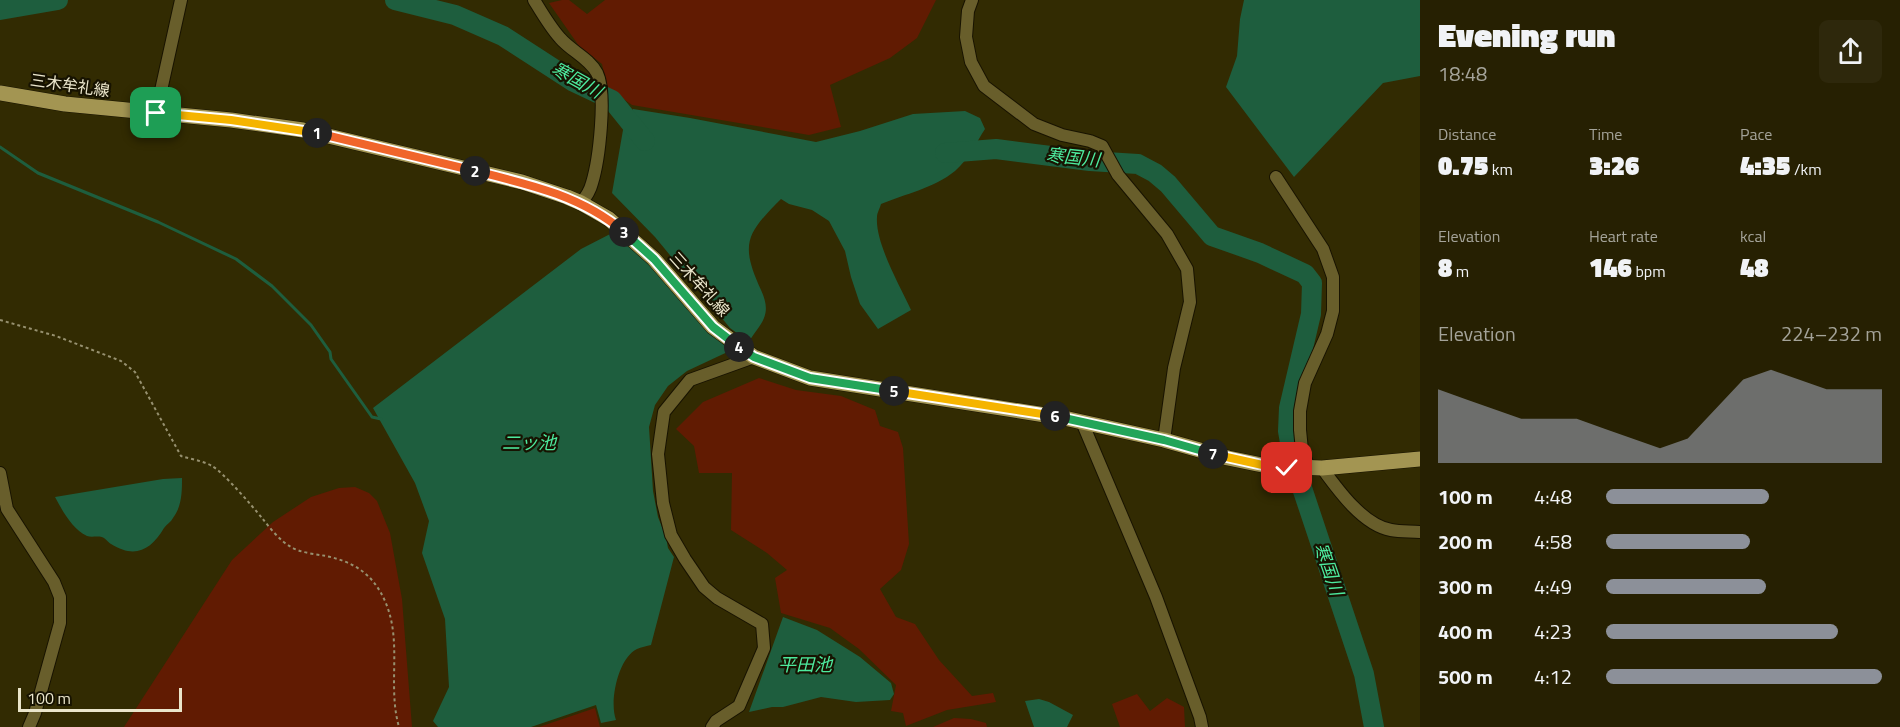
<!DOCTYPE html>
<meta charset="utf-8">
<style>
:root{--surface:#262002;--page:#2e280c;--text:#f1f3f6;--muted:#a4a399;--accent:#8c9099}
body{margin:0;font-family:"Titillium Web","Noto Sans JP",sans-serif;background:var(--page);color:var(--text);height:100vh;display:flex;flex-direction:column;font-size:22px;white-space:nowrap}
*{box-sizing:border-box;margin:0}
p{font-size:20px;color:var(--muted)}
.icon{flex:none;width:33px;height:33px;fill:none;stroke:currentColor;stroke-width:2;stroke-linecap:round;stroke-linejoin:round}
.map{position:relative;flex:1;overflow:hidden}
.side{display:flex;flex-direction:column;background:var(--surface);width:480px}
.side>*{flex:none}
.scale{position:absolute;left:18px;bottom:15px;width:164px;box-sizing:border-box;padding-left:6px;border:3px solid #eae5cb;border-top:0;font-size:16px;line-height:21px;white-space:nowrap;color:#eae5cb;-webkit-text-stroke:4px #171301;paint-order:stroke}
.pin{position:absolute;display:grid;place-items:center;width:51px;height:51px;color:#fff;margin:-26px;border-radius:12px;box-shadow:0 3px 9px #0006}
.km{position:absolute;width:30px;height:30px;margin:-15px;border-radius:50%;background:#222;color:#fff;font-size:16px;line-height:30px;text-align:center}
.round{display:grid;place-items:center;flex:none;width:63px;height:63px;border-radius:9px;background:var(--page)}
.head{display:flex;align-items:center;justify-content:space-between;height:102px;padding:0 18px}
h1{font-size:33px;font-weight:800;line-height:45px}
.stats{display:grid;grid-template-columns:repeat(3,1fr);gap:9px;height:102px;padding:6px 18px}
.stats div{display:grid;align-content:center}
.stats b{font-size:26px;font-weight:800}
.stats small{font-size:16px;font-weight:400}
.stats p{font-size:16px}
.chart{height:168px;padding:12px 18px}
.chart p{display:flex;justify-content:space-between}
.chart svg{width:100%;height:108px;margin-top:6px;fill:var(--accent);opacity:.7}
ul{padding:0 18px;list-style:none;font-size:20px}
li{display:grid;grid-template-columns:96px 72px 1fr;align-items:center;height:45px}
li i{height:15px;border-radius:8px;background:var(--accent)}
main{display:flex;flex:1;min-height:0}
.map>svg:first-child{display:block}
.green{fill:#611b02}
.water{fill:#1e5e3e}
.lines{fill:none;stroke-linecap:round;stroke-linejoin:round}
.stream{stroke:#1e5e3e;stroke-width:3}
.river{stroke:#1e5e3e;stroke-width:20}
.minor-casing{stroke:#181300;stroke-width:14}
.major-casing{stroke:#181300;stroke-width:16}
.path{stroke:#979170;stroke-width:2;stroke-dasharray:3 3;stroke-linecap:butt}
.minor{stroke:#685e2b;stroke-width:12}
.major{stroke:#a39552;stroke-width:15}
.split-1-casing{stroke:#fff;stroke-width:12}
.split-2-casing{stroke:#fff;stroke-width:12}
.split-3-casing{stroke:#fff;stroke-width:12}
.split-4-casing{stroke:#fff;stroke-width:12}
.split-5-casing{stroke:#fff;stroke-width:12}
.split-6-casing{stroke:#fff;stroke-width:12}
.split-7-casing{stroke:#fff;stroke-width:12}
.split-8-casing{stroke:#fff;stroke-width:12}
.split-1{stroke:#f5b400;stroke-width:8}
.split-2{stroke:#f0652b;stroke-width:8}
.split-3{stroke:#f0652b;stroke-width:8}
.split-4{stroke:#22a559;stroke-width:8}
.split-5{stroke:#22a559;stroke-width:8}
.split-6{stroke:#f5b400;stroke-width:8}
.split-7{stroke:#22a559;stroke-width:8}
.split-8{stroke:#f5b400;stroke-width:8}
.labels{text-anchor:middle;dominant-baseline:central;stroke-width:4.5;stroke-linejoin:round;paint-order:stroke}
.street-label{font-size:16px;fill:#eae5cb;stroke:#171301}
.water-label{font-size:18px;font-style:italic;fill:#4dea9e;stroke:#171301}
</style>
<main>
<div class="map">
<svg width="1420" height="727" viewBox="0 0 1420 727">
<rect width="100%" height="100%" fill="#322b02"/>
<path class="green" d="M562,0H569L587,14L605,0H936L917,38L890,58L830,85L841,127L809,135L632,105L607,87L602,64L579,46L549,3Z
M759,378L796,390L841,396L875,410L880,426L898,432L903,448L909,544L901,570L880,589L896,617L915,624L939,660L972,696L993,693L996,702L947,710L906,726L903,713L891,711L896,685L859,649L830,628L781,613L775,578L787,570L767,553L731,530L732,473H699L694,446L676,429L703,402Z
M355,487L369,493L377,501L390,533L402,599L412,727H124L232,560L273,522L311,497L339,488Z
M1137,694L1150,711L1167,698L1184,707L1185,727H1120L1112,704Z
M595,708L600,727H539Z
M954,718L971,719L986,723L987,727H933Z"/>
<path class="water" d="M1244,0H1420V76L1383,83L1294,177L1226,87L1237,56L1240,19Z
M633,109L690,118L816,142L860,131L913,114L965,111L980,118L985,129C976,143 968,160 955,171C934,188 905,194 881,204C880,208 877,213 877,217C875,243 900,286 911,310L878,329L860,304L851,277L845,251L829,221L812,210L789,204L781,199C746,234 740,244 761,290C765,299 768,308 764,318C761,326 753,334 749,342L730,328L655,237L612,193L623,130Z
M616,231L736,348L687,371L668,386L655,405L649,427L653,491L658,517L666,537L668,548L674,557L651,645C647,646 641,647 637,649C618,658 609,702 616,720L601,723L596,705L531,727H438L433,721L449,687L445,619L422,553L429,521L415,483L373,408L581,249Z
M182,478C182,492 182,506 173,518C171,522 167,524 164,528C151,550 135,559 111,544C109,543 107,540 104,538C99,535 92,538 87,536C72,529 62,510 55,497L163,479Z
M783,617L817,630L860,657L891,683L894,694L890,700L856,702L821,697L783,707H772L749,712Z
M1039,699L1049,702L1073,715L1067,727H1034L1025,701Z"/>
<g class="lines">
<path class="stream" d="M0,147L38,173L158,222L236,259L272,286L311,325L330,352L331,359L372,417L381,419"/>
<path class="river" d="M395,0L455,15L503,36L574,82L612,100L645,141
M0,10L58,0
M945,153L996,149L1090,161L1138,164L1155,173L1168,184L1212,236L1260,253L1305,274L1312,283L1311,314L1289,408L1288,431L1292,454L1301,485L1364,674L1374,727"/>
<g class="minor-casing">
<path id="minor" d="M534,0C542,13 550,27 560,38C571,51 589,58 597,73C607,94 599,160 592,183C590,191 586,197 581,203
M972,0L968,11L966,37L971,62L984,86L1034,124L1062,135L1090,141L1102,146L1118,175L1167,234L1187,269L1190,302L1174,368L1164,440
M156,113L181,0
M1276,177L1323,249L1333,277V311L1327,334L1305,383L1300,411V430L1302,450L1309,468
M1082,422L1156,597L1200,717L1202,727
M1322,468C1338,490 1363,525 1391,530C1401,532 1411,531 1420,532
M0,473L7,509L54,582L60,597V623L35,713L29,727
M712,727L716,721L739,706L764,648L762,624L717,598L704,587L685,559L671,535L663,503L658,454L664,412L690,380L754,357"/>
</g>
<g class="major-casing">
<path id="major" d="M0,93L65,104L231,120L303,130L522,182L567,197L581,203L609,219L635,242L654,259L713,327L754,357L810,378L1064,418L1164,440L1228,458L1267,466L1322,468L1420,459"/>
</g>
<path class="path" d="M0,320L56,336L121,361L135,372L181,456C191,459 203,461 212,466C223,472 253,507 262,518C270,528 280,541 291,547C301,553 315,554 326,556C354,562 373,574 385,601C403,642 387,685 399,727"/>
<use href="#minor" class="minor"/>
<use href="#major" class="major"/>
</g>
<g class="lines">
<g class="split-1-casing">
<path id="split-1" d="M156,113L231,120L317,133"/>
</g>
<g class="split-2-casing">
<path id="split-2" d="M317,133L475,171"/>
</g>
<g class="split-3-casing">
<path id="split-3" d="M475,171C528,184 582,196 624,232"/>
</g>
<g class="split-4-casing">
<path id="split-4" d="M624,232L654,259L713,327L739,347"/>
</g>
<g class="split-5-casing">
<path id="split-5" d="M739,347L754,357L810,378L894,391"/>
</g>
<g class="split-6-casing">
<path id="split-6" d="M894,391L1055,416"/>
</g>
<g class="split-7-casing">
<path id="split-7" d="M1055,416L1164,440L1213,454"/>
</g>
<g class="split-8-casing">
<path id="split-8" d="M1213,454L1267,466L1287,468"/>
</g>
<use href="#split-1" class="split-1"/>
<use href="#split-2" class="split-2"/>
<use href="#split-3" class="split-3"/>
<use href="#split-4" class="split-4"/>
<use href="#split-5" class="split-5"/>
<use href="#split-6" class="split-6"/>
<use href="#split-7" class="split-7"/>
<use href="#split-8" class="split-8"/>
</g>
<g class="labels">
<g class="street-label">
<text transform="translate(70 85) rotate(8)">三木牟礼線</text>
<text transform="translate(700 284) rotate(48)">三木牟礼線</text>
</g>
<g class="water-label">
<text transform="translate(577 80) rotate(29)">寒国川</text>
<text transform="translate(1073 157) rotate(6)">寒国川</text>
<text x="529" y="442">二ッ池</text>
<text transform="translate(1329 569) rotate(71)">寒国川</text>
<text x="805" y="664">平田池</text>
</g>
</g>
</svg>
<div class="scale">100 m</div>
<div class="pin" style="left:156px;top:113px;background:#1e9e55"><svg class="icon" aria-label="arrive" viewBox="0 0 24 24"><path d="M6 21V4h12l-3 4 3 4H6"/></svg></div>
<div class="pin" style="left:1287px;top:468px;background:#d93025"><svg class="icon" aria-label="check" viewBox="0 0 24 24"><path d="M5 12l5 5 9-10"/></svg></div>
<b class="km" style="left:317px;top:133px">1</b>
<b class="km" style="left:475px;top:171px">2</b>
<b class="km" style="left:624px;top:232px">3</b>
<b class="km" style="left:739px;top:347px">4</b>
<b class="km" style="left:894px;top:391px">5</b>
<b class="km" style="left:1055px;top:416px">6</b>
<b class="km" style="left:1213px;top:454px">7</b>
</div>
<section class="side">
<div class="head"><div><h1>Evening run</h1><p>18:48</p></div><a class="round"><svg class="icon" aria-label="share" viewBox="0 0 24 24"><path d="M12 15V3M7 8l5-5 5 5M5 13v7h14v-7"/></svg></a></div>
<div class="stats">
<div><p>Distance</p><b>0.75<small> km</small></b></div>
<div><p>Time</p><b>3:26</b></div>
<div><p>Pace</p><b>4:35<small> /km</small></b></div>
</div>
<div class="stats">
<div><p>Elevation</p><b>8<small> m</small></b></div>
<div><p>Heart rate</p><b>146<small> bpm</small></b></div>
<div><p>kcal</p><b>48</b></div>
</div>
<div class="chart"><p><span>Elevation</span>224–232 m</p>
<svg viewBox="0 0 160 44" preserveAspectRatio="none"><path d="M0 44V14L10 18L20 22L30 26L40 26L50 26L60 30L70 34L80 38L90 34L100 22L110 10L120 6L130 10L140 14L150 14L160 14V44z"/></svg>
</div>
<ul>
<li><b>100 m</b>4:48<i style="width:59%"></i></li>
<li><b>200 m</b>4:58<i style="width:52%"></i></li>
<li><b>300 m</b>4:49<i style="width:58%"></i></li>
<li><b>400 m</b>4:23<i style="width:84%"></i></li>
<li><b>500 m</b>4:12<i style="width:100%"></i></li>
</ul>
</section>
</main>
